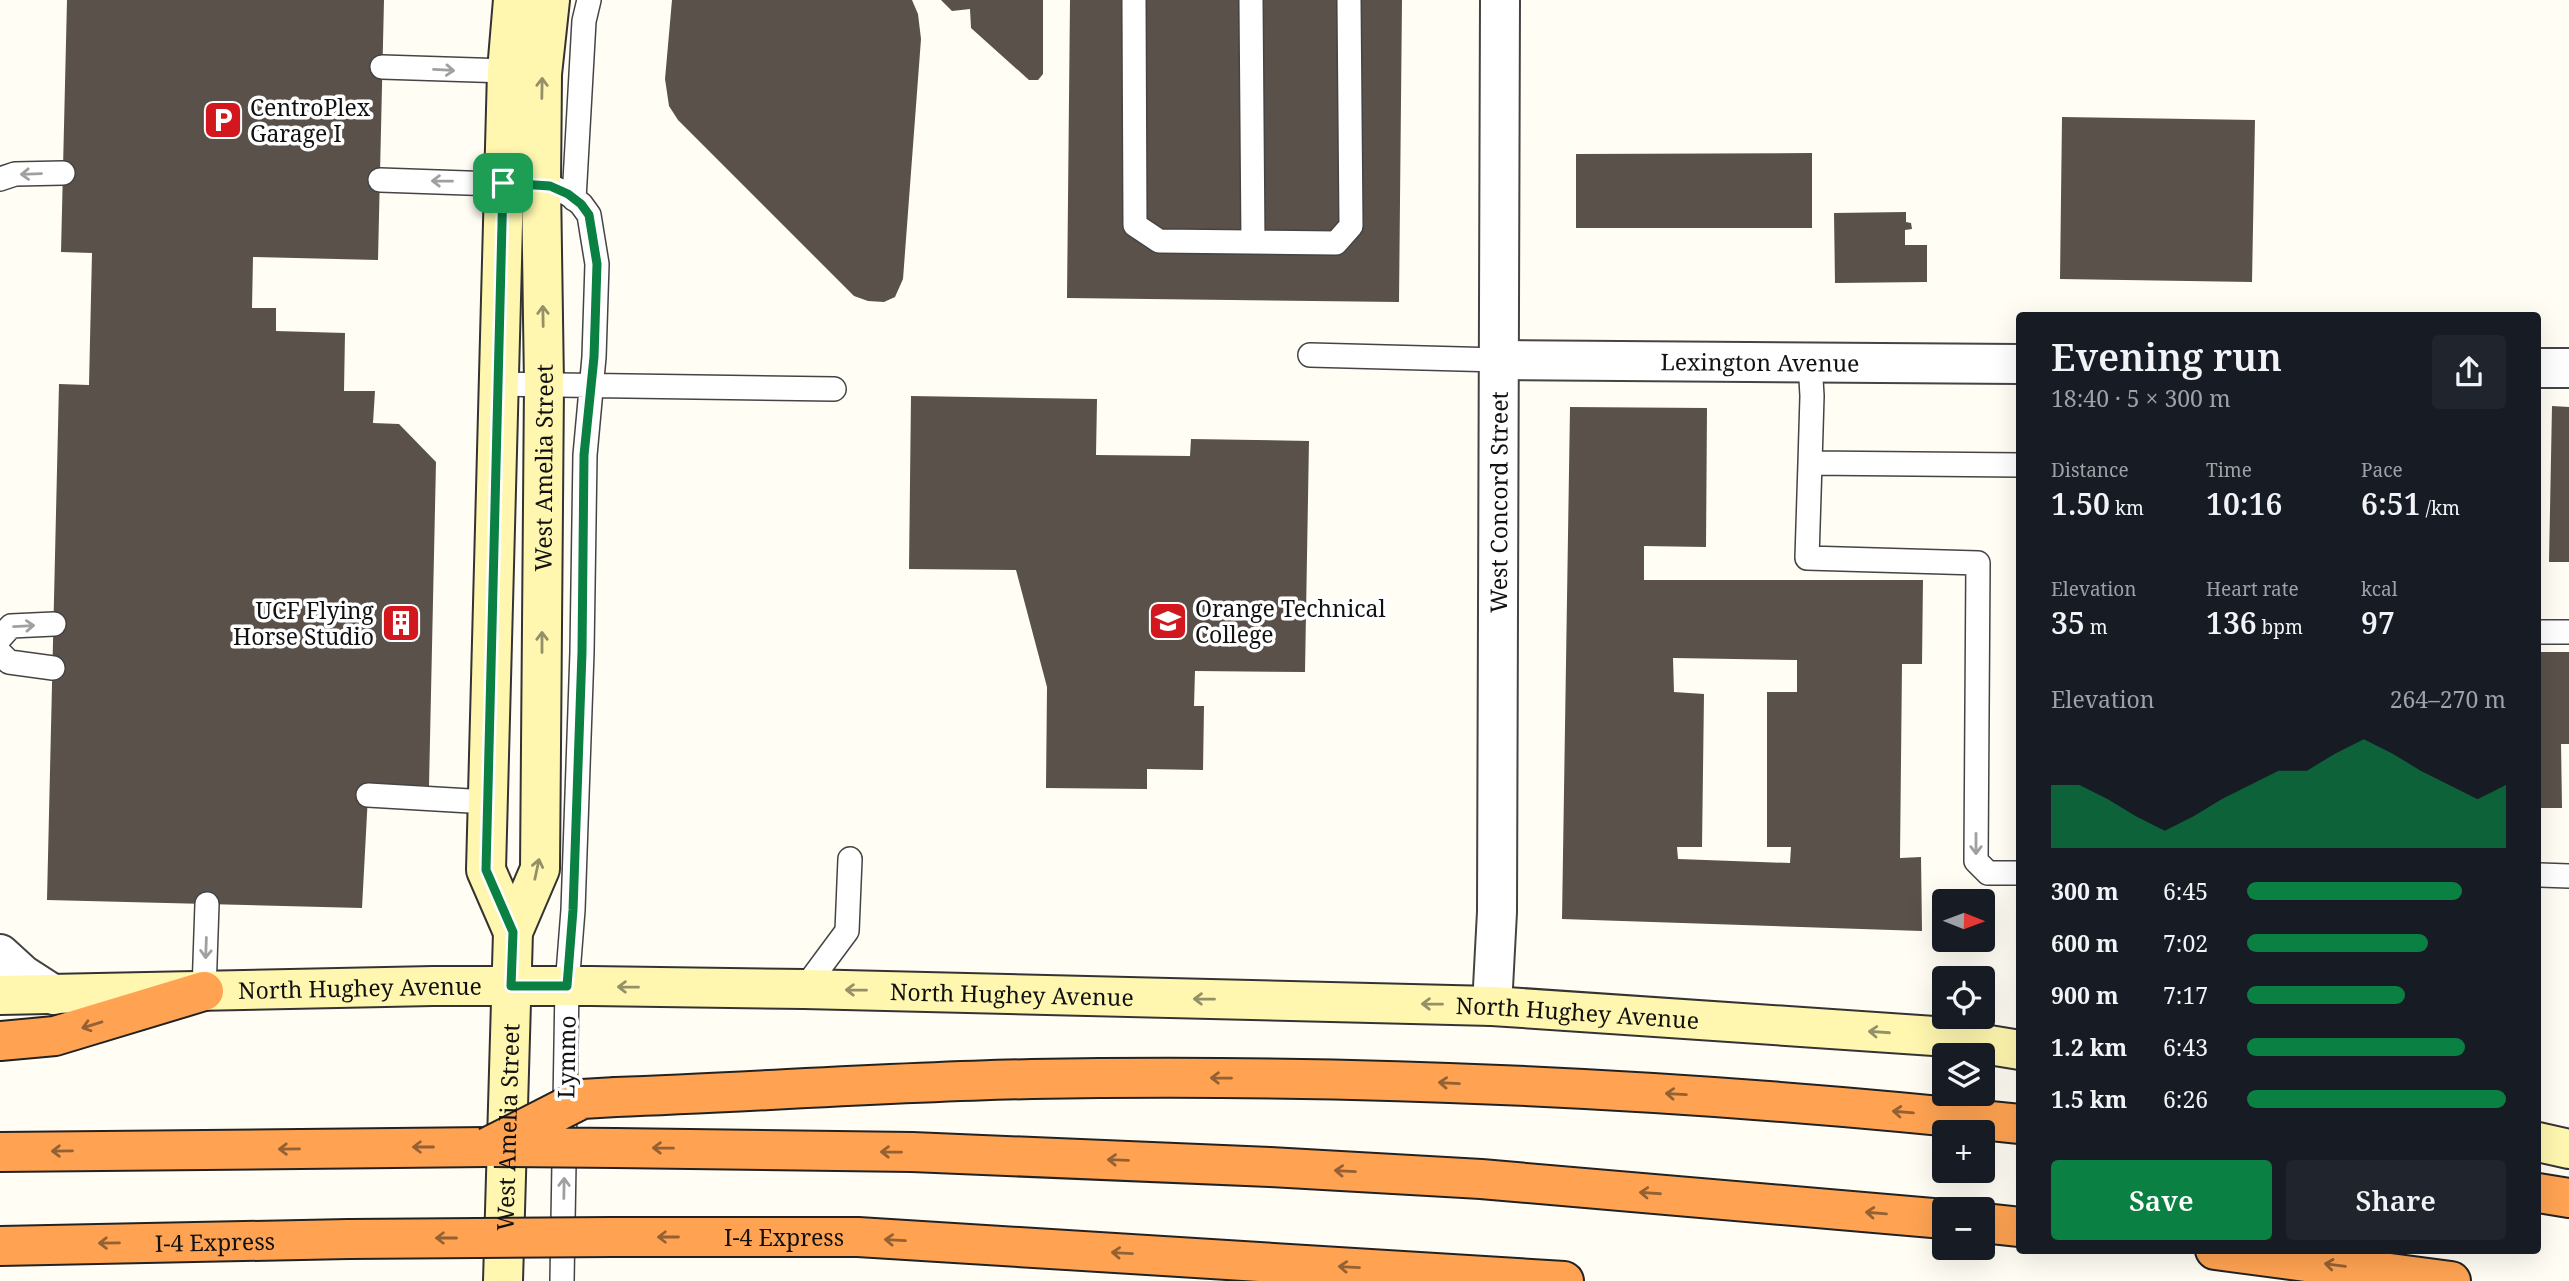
<!DOCTYPE html>
<meta charset="utf-8">
<style>
:root{--surface:#171b24;--page:#20242c;--text:#f1f3f6;--muted:#9ea1a6;--accent:#0b8043}
body{margin:0;font-family:"Noto Serif",serif;background:var(--page);color:var(--text);height:100vh;display:flex;flex-direction:column;font-size:26px;white-space:nowrap}
*{box-sizing:border-box;margin:0}
p{font-size:23px;color:var(--muted)}
.icon{flex:none;width:38px;height:38px;fill:none;stroke:currentColor;stroke-width:2;stroke-linecap:round;stroke-linejoin:round}
.map{position:relative;flex:1;overflow:hidden}
.side{position:absolute;left:2016px;top:312px;width:525px;height:942px;display:flex;flex-direction:column;background:var(--surface);border-radius:7px;box-shadow:0 7px 28px #0002}
.side>*{flex:none}
.needle{width:46px;rotate:91deg}
.controls{position:absolute;left:1932px;top:889px;display:grid;gap:14px}
.controls a{display:grid;place-items:center;width:63px;height:63px;border-radius:7px;background:var(--surface);box-shadow:0 7px 28px #0002;font-size:35px}
.pin{position:absolute;display:grid;place-items:center;width:60px;height:60px;color:#fff;margin:-30px;border-radius:14px;box-shadow:0 4px 10px #0006}
.round{display:grid;place-items:center;flex:none;width:74px;height:74px;border-radius:7px;background:var(--page)}
.headline{display:flex;align-items:center;justify-content:space-between;height:119px;padding:0 35px}
h1{font-size:38px;font-weight:600;line-height:52px}
.stats{display:grid;grid-template-columns:repeat(3,1fr);gap:10px;height:119px;padding:7px 35px}
.stats div{display:grid;align-content:center}
.stats b{font-size:30px;font-weight:600}
.stats small{font-size:19px;font-weight:400}
.stats p{font-size:19px}
.chart{height:196px;padding:14px 35px}
.chart p{display:flex;justify-content:space-between}
.chart svg{width:100%;height:126px;margin-top:7px;fill:var(--accent);opacity:.7}
.cta{display:flex;gap:14px;margin-top:auto;padding:14px 35px}
.cta a{flex:1;height:80px;border-radius:7px;background:var(--accent);color:#fff;font-size:28px;font-weight:600;line-height:80px;text-align:center}
.cta a+a{background:var(--page);color:var(--text)}
ul{padding:0 35px;list-style:none;font-size:23px}
li{display:grid;grid-template-columns:112px 84px 1fr;align-items:center;height:52px}
li i{height:18px;border-radius:9px;background:var(--accent)}
.map>svg:first-child{display:block}
.building{fill:#5b514b;fill-rule:evenodd}
.lines{fill:none;stroke-linecap:round;stroke-linejoin:round}
.lane-casing{stroke:#444;stroke-width:26}
.street-casing{stroke:#444;stroke-width:42}
.secondary-casing{stroke:#333;stroke-width:42}
.highway-casing{stroke:#222;stroke-width:42}
.lane{stroke:#fff;stroke-width:23}
.street{stroke:#fff;stroke-width:38}
.secondary{stroke:#fff7af;stroke-width:38}
.highway{stroke:#ffa352;stroke-width:38}
.highway-bridge-casing{stroke:#222;stroke-width:42;stroke-linecap:butt}
.highway-bridge{stroke:#ffa352;stroke-width:38}
.oneway{stroke:#a0a0a0}
.oneway2{stroke:#949068}
.oneway3{stroke:#946135}
.route-casing{stroke:#fff;stroke-width:14}
.route{stroke:#0b8043;stroke-width:9}
.labels{text-anchor:middle;dominant-baseline:central;stroke-width:7;stroke-linejoin:round;paint-order:stroke}
.poi-label{font-size:23px;fill:#111;stroke:#fff;text-anchor:start}
.street-label{font-size:23px;fill:#111;stroke:#fff}
</style>
<div class="map">
<svg width="2569" height="1281" viewBox="0 0 2569 1281">
<rect width="100%" height="100%" fill="#fffdf4"/>
<path class="building" d="M67,0H384L378,260L253,257L252,308H276V331L345,333L344,391H375L373,423L399,424L436,462L429,786L365,784L368,795L362,908L47,900L59,384L89,385L92,253L61,252Z
M672,0H912L918,14L921,39L903,279L895,297L884,302L868,301L854,296L678,120L669,106L665,79Z
M941,0H1043V74L1038,80H1029L971,28L970,9L952,11Z
M1070,0H1402L1399,302L1067,298Z
M2062,117L2255,120L2252,282L2060,279Z
M1812,153V228H1576V154Z
M1906,212V222L1911,223L1912,229L1905,230V245H1927V282L1835,283L1834,213Z
M911,396L1097,399L1096,455L1190,456L1191,439L1309,441L1305,672L1195,671L1194,706H1204L1203,770L1147,769V789L1046,788L1047,687L1016,570L909,569Z
M2552,406L2569,407V562H2549Z
M1570,407L1707,408L1706,547L1644,546V580H1923L1922,664H1902L1900,858L1921,857L1922,931L1562,919ZM1673,658L1797,660V692H1767V847H1791L1790,863L1678,859L1677,847H1702L1704,694L1674,692Z
M2538,652H2569V744H2561L2562,808H2538Z"/>
<g class="lines">
<g class="lane-casing">
<path id="lane" d="M1134,0L1135,225L1159,241L1336,243L1351,226L1349,0
M1251,0L1253,242
M382,67L507,71
M0,179L15,174L63,173
M380,180L550,186L568,194L581,204L589,215L597,264L594,357L585,455L582,652L573,910L567,986L562,1281
M574,199L584,21L589,0
M1310,355L1499,360
M1810,362L1812,396L1810,463
M497,384L834,389
M2020,465L1810,463L1807,558L1978,563L1976,861L1988,873H2020
M2538,632H2569
M0,638L11,626L54,624
M0,653L9,662L53,668
M368,795L487,802
M2538,875L2569,876
M804,989L847,931L850,859
M204,991L207,904"/>
</g>
<g class="street-casing">
<g id="street">
<path id="s1" d="M1499,360L2020,364"/>
<path d="M2538,368H2569"/>
<path d="M0,954L23,975L54,995"/>
<path id="s2" d="M1492,1006L1497,912L1500,0"/>
</g>
</g>
<g class="secondary-casing">
<g id="secondary">
<path d="M513,0L507,71L486,870L513,932"/>
<path id="s3" d="M0,995L433,986H591L804,989L1492,1006L1934,1036L2020,1050"/>
<path d="M2538,1142L2569,1149"/>
<path id="s4" d="M503,1281L513,932L540,869L544,384L541,184L542,74L550,0"/>
</g>
</g>
<g class="highway-casing">
<g id="highway">
<path d="M0,1041L55,1036L204,991"/>
<path d="M616,1097C754,1092 893,1082 1032,1079C1362,1073 1692,1089 2020,1124"/>
<path d="M615,1148L912,1152L1270,1167L1481,1179L1944,1219"/>
<path d="M0,1152L488,1147"/>
<path d="M2538,1193L2569,1198"/>
<path d="M1983,1223L2020,1227"/>
<path id="s5" d="M612,1237H858L1564,1281"/>
<path id="s6" d="M0,1246L349,1239"/>
<path d="M2215,1250L2451,1281"/>
</g>
</g>
<use href="#lane" class="lane"/>
<use href="#street" class="street"/>
<use href="#secondary" class="secondary"/>
<use href="#highway" class="highway"/>
<g class="highway-bridge-casing">
<path id="highway-bridge" d="M488,1147L582,1099L616,1097
M494,1147L615,1148
M349,1239L612,1237"/>
</g>
<use href="#highway-bridge" class="highway-bridge"/>
</g>
<defs><path id="oneway-shaft" d="M-6 0H5M1.5-3L5.5 0L1.5 3" fill="none" stroke-width="1.6" stroke-linecap="round" stroke-linejoin="round" transform="scale(1.75)"/></defs>
<g class="oneway">
<use href="#oneway-shaft" transform="translate(444 70) rotate(3)"/>
<use href="#oneway-shaft" transform="translate(31 174) rotate(178)"/>
<use href="#oneway-shaft" transform="translate(442 181) rotate(-179)"/>
<use href="#oneway-shaft" transform="translate(24 626) rotate(-3)"/>
<use href="#oneway-shaft" transform="translate(1976 844) rotate(90)"/>
<use href="#oneway-shaft" transform="translate(206 948) rotate(92)"/>
<use href="#oneway-shaft" transform="translate(564 1188) rotate(-89)"/>
</g>
<g class="oneway2">
<use href="#oneway-shaft" transform="translate(542 88) rotate(-89)"/>
<use href="#oneway-shaft" transform="translate(543 316) rotate(-91)"/>
<use href="#oneway-shaft" transform="translate(542 642) rotate(-90)"/>
<use href="#oneway-shaft" transform="translate(537 869) rotate(-78)"/>
<use href="#oneway-shaft" transform="translate(628 987) rotate(-179)"/>
<use href="#oneway-shaft" transform="translate(856 990) rotate(-179)"/>
<use href="#oneway-shaft" transform="translate(1204 999) rotate(-179)"/>
<use href="#oneway-shaft" transform="translate(1432 1004) rotate(-179)"/>
<use href="#oneway-shaft" transform="translate(1879 1032) rotate(-176)"/>
</g>
<g class="oneway3">
<use href="#oneway-shaft" transform="translate(92 1025) rotate(163)"/>
<use href="#oneway-shaft" transform="translate(1221 1078) rotate(-179)"/>
<use href="#oneway-shaft" transform="translate(1449 1083) rotate(-177)"/>
<use href="#oneway-shaft" transform="translate(1676 1094) rotate(-177)"/>
<use href="#oneway-shaft" transform="translate(1903 1112) rotate(-175)"/>
<use href="#oneway-shaft" transform="translate(423 1147) rotate(180)"/>
<use href="#oneway-shaft" transform="translate(663 1148) rotate(-179)"/>
<use href="#oneway-shaft" transform="translate(289 1149) rotate(179)"/>
<use href="#oneway-shaft" transform="translate(62 1151) rotate(179)"/>
<use href="#oneway-shaft" transform="translate(891 1152) rotate(-179)"/>
<use href="#oneway-shaft" transform="translate(1118 1160) rotate(-178)"/>
<use href="#oneway-shaft" transform="translate(1345 1171) rotate(-177)"/>
<use href="#oneway-shaft" transform="translate(1650 1193) rotate(-176)"/>
<use href="#oneway-shaft" transform="translate(1876 1213) rotate(-175)"/>
<use href="#oneway-shaft" transform="translate(668 1237) rotate(-180)"/>
<use href="#oneway-shaft" transform="translate(446 1238) rotate(180)"/>
<use href="#oneway-shaft" transform="translate(895 1240) rotate(-177)"/>
<use href="#oneway-shaft" transform="translate(109 1243) rotate(179)"/>
<use href="#oneway-shaft" transform="translate(1122 1253) rotate(-177)"/>
<use href="#oneway-shaft" transform="translate(2335 1265) rotate(-173)"/>
<use href="#oneway-shaft" transform="translate(1349 1267) rotate(-177)"/>
</g>
<g class="lines">
<g class="route-casing">
<path id="route" d="M503,183L550,186L568,194L581,204L589,215L597,264L594,357L584,455L582,652L573,910L567,986H511L513,932L486,870Z"/>
</g>
<use href="#route" class="route"/>
</g>
<defs>
<g id="parking-square" transform="scale(2.0125)"><rect x="-9" y="-9" width="18" height="18" rx="4" fill="#d2171e" stroke="#fff"/><path d="M-3.5-5.5H1a3.5 3.5 0 0 1 0 7H-1V5.5H-3.5ZM-1-3.4V-.6H.8a1.4 1.4 0 0 0 0-2.8Z" fill="#fff"/></g>
<g id="school-square" transform="scale(2.0125)"><rect x="-9" y="-9" width="18" height="18" rx="4" fill="#d2171e" stroke="#fff"/><path d="M0-5L7-2L0 1L-7-2ZM-4 1L0 2.5L4 1V4Q0 6-4 4Z" fill="#fff"/></g>
<g id="building-square" transform="scale(2.0125)"><rect x="-9" y="-9" width="18" height="18" rx="4" fill="#d2171e" stroke="#fff"/><path d="M-4-6H4V6H1V3H-1V6H-4ZM-2.5-4.3h1.7v1.8h-1.7ZM.8-4.3h1.7v1.8H.8ZM-2.5-1h1.7V.8h-1.7ZM.8-1h1.7V.8H.8Z" fill="#fff"/></g>
</defs>
<g fill-rule="evenodd">
<use href="#parking-square" x="223" y="120"/>
<use href="#school-square" x="1168" y="621"/>
<use href="#building-square" x="401" y="623"/>
</g>
<g class="labels">
<g class="poi-label">
<text x="250" y="107">CentroPlex<tspan x="250" dy="26">Garage I</tspan></text>
<text x="1195" y="608">Orange Technical<tspan x="1195" dy="26">College</tspan></text>
<text x="374" y="610" text-anchor="end">UCF Flying<tspan x="374" dy="26">Horse Studio</tspan></text>
</g>
<g class="street-label">
<text stroke="none"><textPath href="#s1" startOffset="261">Lexington Avenue</textPath></text>
<text stroke="none"><textPath href="#s4" startOffset="819">West Amelia Street</textPath></text>
<text stroke="none"><textPath href="#s2" startOffset="504">West Concord Street</textPath></text>
<text stroke="none"><textPath href="#s3" startOffset="360">North Hughey Avenue</textPath></text>
<text stroke="none"><textPath href="#s3" startOffset="1012">North Hughey Avenue</textPath></text>
<text stroke="none"><textPath href="#s3" startOffset="1578">North Hughey Avenue</textPath></text>
<text transform="translate(566 1057) rotate(-89)">Lymmo</text>
<text stroke="none"><textPath href="#s4" startOffset="154">West Amelia Street</textPath></text>
<text stroke="none"><textPath href="#s5" startOffset="172">I-4 Express</textPath></text>
<text stroke="none"><textPath href="#s6" startOffset="215">I-4 Express</textPath></text>
</g>
</g>
</svg>
<div class="controls">
<a><svg class="needle" viewBox="-14 -14 28 28"><path d="M0-13l5 13h-10z" fill="#e53935"/><path d="M0 13l5-13h-10z" fill="#9ea1a6"/></svg></a>
<a><svg class="icon" aria-label="locate" viewBox="0 0 24 24"><circle cx="12" cy="12" r="6"/><path d="M12 2v4M12 18v4M2 12h4M18 12h4"/></svg></a>
<a><svg class="icon" aria-label="layers" viewBox="0 0 24 24"><path d="M12 4l9 5-9 5-9-5zM3 14l9 5 9-5"/></svg></a>
<a>+</a>
<a>−</a>
</div>
<div class="pin" style="left:503px;top:183px;background:#1e9e55"><svg class="icon" aria-label="arrive" viewBox="0 0 24 24"><path d="M6 21V4h12l-3 4 3 4H6"/></svg></div>
<section class="side">
<div class="headline"><div><h1>Evening run</h1><p>18:40 · 5 × 300 m</p></div><a class="round"><svg class="icon" aria-label="share" viewBox="0 0 24 24"><path d="M12 15V3M7 8l5-5 5 5M5 13v7h14v-7"/></svg></a></div>
<div class="stats">
<div><p>Distance</p><b>1.50<small> km</small></b></div>
<div><p>Time</p><b>10:16</b></div>
<div><p>Pace</p><b>6:51<small> /km</small></b></div>
</div>
<div class="stats">
<div><p>Elevation</p><b>35<small> m</small></b></div>
<div><p>Heart rate</p><b>136<small> bpm</small></b></div>
<div><p>kcal</p><b>97</b></div>
</div>
<div class="chart"><p><span>Elevation</span>264–270 m</p>
<svg viewBox="0 0 160 44" preserveAspectRatio="none"><path d="M0 44V22L10 22L20 27L30 33L40 38L50 33L60 27L70 22L80 17L90 17L100 11L110 6L120 11L130 17L140 22L150 27L160 22V44z"/></svg>
</div>
<ul>
<li><b>300 m</b>6:45<i style="width:83%"></i></li>
<li><b>600 m</b>7:02<i style="width:70%"></i></li>
<li><b>900 m</b>7:17<i style="width:61%"></i></li>
<li><b>1.2 km</b>6:43<i style="width:84%"></i></li>
<li><b>1.5 km</b>6:26<i style="width:100%"></i></li>
</ul>
<div class="cta"><a>Save</a><a>Share</a></div>
</section>
</div>
